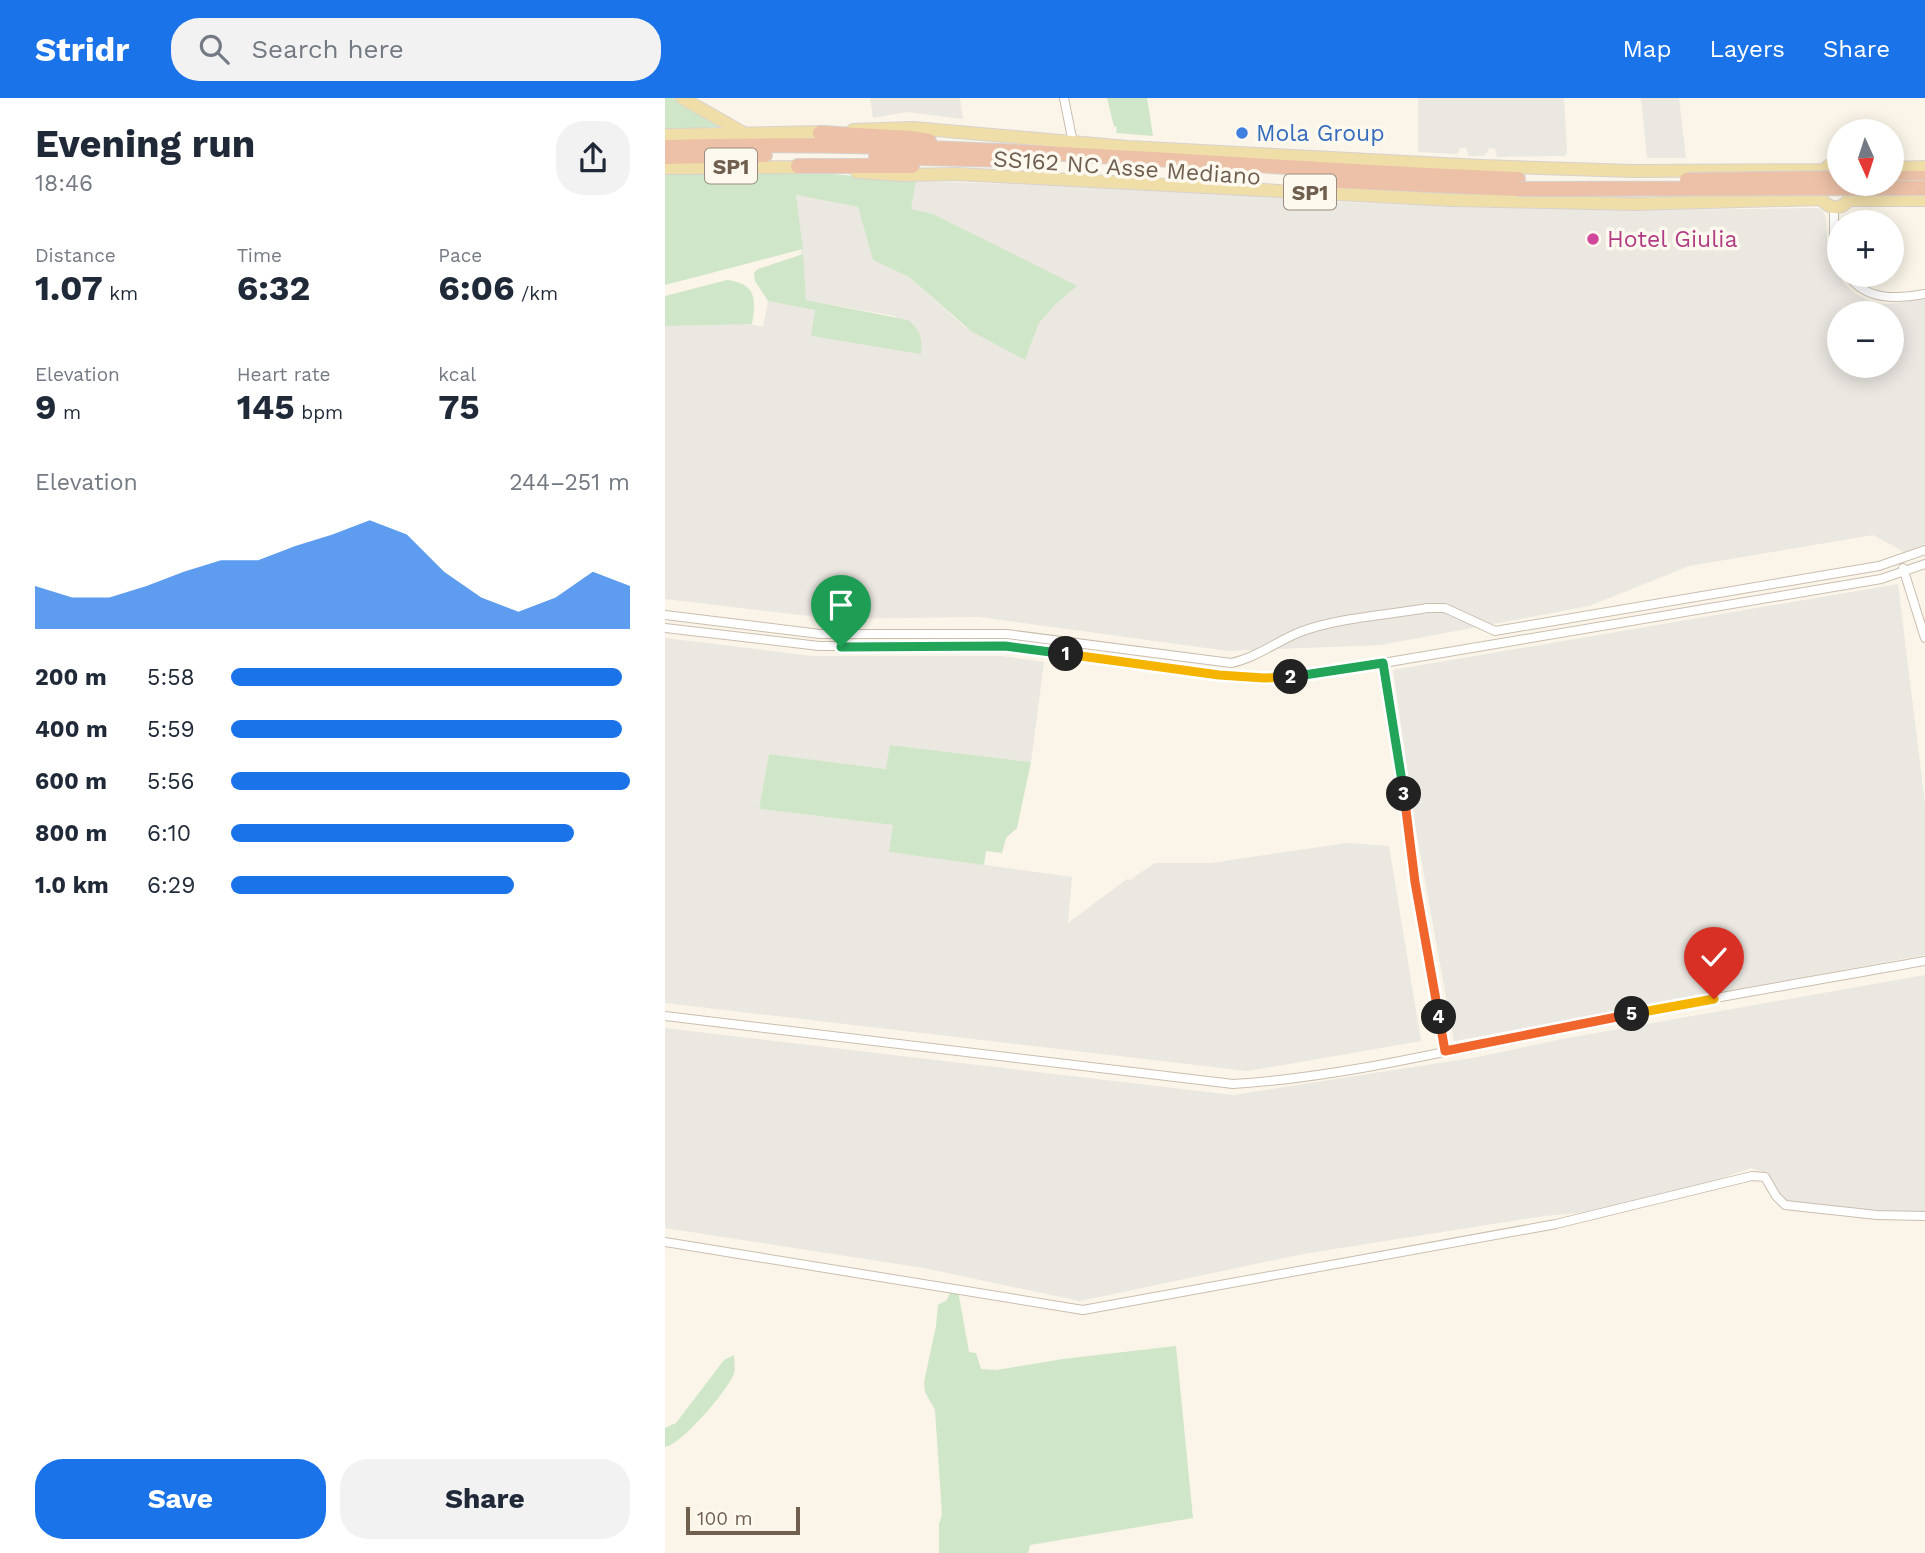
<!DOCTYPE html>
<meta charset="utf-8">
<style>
:root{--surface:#fff;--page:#f2f2f3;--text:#1f2937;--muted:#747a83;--accent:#1a73e8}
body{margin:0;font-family:"Work Sans",sans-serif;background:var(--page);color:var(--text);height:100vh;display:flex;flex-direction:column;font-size:26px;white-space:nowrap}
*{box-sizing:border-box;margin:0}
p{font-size:23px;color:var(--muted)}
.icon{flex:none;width:38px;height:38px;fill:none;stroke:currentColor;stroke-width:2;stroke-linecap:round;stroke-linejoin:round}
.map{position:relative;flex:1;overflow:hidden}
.panel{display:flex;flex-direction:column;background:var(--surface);width:665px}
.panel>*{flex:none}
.needle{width:46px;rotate:177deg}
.tools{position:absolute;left:1162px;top:21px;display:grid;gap:14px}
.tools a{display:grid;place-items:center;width:77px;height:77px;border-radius:50%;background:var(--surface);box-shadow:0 4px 18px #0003;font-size:35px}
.scale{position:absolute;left:21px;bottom:18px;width:114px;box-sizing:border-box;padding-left:7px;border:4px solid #705f4f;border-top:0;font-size:19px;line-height:24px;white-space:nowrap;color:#705f4f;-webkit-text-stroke:5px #fdf9ee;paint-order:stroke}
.pin{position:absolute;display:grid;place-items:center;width:60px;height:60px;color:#fff;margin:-72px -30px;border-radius:50% 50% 50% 0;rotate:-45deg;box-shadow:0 0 7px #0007}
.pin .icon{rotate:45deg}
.km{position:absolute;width:35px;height:35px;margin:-18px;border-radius:50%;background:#222;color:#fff;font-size:19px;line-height:35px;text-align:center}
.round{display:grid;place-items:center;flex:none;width:74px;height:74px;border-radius:28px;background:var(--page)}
.head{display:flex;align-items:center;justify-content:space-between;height:119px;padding:0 35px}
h1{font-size:38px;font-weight:700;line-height:52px}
.figures{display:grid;grid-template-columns:repeat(3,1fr);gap:10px;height:119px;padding:7px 35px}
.figures div{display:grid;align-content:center}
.figures b{font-size:35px;font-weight:700}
.figures small{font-size:19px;font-weight:400}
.figures p{font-size:19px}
.chart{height:196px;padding:14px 35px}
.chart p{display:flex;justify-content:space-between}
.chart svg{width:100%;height:126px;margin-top:7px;fill:var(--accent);opacity:.7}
.button{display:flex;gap:14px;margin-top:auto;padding:14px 35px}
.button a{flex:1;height:80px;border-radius:28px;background:var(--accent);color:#fff;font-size:28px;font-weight:700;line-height:80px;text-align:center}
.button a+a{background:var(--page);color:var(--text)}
ul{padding:0 35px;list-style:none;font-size:23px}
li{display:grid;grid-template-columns:112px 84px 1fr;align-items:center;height:52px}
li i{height:18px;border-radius:9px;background:var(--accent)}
header{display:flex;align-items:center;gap:42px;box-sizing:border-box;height:98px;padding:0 35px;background:var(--accent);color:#fff}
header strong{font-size:33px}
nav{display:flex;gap:38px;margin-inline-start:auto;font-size:24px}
.search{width:490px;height:63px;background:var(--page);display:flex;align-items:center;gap:18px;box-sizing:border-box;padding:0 24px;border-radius:28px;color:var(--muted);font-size:26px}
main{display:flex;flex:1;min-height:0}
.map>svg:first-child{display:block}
.industrial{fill:#ebe7e1;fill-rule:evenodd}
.green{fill:#d0e6c8}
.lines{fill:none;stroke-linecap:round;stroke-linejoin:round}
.street-casing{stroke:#cabeaf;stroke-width:10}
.primary-casing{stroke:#d7d2ce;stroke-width:14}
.highway-casing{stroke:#d7d2ce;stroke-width:16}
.street{stroke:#fff;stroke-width:8}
.primary{stroke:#f0dea9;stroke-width:12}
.highway{stroke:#ecc1a7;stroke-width:14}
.highway-bridge-casing{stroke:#d7d2ce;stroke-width:16;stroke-linecap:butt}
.highway-bridge{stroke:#ecc1a7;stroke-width:14}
.split-1-casing{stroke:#fff;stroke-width:14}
.split-2-casing{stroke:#fff;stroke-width:14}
.split-3-casing{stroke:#fff;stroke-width:14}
.split-4-casing{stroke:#fff;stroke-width:14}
.split-5-casing{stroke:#fff;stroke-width:14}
.split-6-casing{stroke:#fff;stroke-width:14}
.split-1{stroke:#22a559;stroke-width:9}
.split-2{stroke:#f5b400;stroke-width:9}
.split-3{stroke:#22a559;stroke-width:9}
.split-4{stroke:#f0652b;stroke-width:9}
.split-5{stroke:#f0652b;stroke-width:9}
.split-6{stroke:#f5b400;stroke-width:9}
.shop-dot{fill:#3f7fe0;stroke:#fdf9ee;stroke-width:2.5}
.hotel-dot{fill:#d1479c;stroke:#fdf9ee;stroke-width:2.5}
.labels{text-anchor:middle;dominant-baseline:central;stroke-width:7;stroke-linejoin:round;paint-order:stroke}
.shield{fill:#fdf9ee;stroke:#9a8d7f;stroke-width:2}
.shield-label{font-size:21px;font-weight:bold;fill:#705f4f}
.shop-label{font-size:23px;fill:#366cbe;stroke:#fdf9ee;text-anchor:start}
.street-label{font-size:23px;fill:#705f4f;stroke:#fdf9ee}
.hotel-label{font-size:23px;fill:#b23c85;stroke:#fdf9ee;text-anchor:start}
</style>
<header>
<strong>Stridr</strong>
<div class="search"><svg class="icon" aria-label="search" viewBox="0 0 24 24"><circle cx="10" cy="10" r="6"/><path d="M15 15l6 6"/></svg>Search here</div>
<nav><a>Map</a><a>Layers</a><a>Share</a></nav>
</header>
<main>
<section class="panel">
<div class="head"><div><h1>Evening run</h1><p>18:46</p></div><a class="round"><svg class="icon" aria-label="share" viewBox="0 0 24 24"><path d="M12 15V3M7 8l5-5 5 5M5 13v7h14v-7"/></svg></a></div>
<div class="figures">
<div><p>Distance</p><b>1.07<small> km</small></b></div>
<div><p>Time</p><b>6:32</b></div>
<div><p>Pace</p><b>6:06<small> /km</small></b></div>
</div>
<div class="figures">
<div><p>Elevation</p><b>9<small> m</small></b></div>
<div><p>Heart rate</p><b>145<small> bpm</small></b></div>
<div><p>kcal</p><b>75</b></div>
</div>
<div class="chart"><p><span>Elevation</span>244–251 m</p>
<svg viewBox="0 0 160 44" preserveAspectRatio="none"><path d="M0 44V29L10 33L20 33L30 29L40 24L50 20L60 20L70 15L80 11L90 6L100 11L110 24L120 33L130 38L140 33L150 24L160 29V44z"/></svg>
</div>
<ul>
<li><b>200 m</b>5:58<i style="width:98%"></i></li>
<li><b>400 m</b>5:59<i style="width:98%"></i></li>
<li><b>600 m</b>5:56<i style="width:100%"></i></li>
<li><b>800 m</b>6:10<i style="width:86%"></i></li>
<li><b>1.0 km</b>6:29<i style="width:71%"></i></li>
</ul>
<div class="button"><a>Save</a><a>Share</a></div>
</section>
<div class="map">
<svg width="1260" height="1455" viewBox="0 0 1260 1455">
<rect width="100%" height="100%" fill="#faf5e8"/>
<path class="industrial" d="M205,0H295L298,21L241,14L208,20Z
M753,0H899L902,55L900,58L832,59L830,51L824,50L822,55L818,58H804L801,50H795L792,56L753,54Z
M976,0H1014L1021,60H982Z
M251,83L470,90L676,104L817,110L990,112L1154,110L1159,114L1161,122L1162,142L1168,165L1178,184L1189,195L1208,205L1223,206L1260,201V446L1239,454L1208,437L1024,468L924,508L716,547L563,553L314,519L170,521L0,501V228L80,225L98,229L103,203L150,212L147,238L256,255L230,218L141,202L130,97L193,109L208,162L244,179L300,229L360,262L374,225L390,207L411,189L268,116L245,111L238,85ZM1174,215H1227V268H1174Z
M1233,486L1260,705V857L789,943L752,738L728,572Z
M0,540L147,558H337L379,564L366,664L225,647L222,671L104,656L94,711L228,727L225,754L407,779L403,825L462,781L465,782L490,765H546L682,745L724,748L756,943L583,973L0,905Z
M1260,877V1114L1212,1115L1123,1105L1117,1100L1104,1076L1086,1070L1037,1087L914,1115L879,1118L638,1156L415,1203L259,1170L0,1130V930L568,997L813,959L897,941Z"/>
<path class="green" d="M0,0H8L57,29L0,32Z
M442,0H482L488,38L451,35L452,29L449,28Z
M119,72L251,83L246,111L268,116L412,188L390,207L374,225L360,262L306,233L244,179L208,162L193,109L131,97L138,151L0,187V74Z
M138,156L141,202L243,222C255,231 258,241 256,256L146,238L150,212L103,203L90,183L89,175L93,171Z
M62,182C92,186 91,201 87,226L0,228V198Z
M225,647L366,664L352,730L341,740L337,755L321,753L319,767L224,754L228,727L94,711L104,656L221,671Z
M293,1193L304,1254L311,1255L316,1271L331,1272L398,1261L511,1248L528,1420L365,1447L363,1455H274V1426L277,1417L270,1312L260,1294L259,1284L271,1228L273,1207L282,1202L285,1194Z
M69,1257C69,1263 71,1273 68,1278C60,1295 17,1346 0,1349V1330L11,1325L59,1262Z"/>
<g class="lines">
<g class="street-casing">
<path id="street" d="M399,0L408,45
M1169,110V143L1174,159
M1183,177C1201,203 1232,201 1260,196
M1238,470L1260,540
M0,517L155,536H342L566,565C591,560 612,543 635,534C671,520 723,517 762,510H780L830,533L1214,468L1260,452
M0,530L154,548H340L554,577L620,579L718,565L1216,481L1260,466
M718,565L750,784L780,953
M0,918L568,986C681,979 793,950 903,928C1022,904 1141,884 1260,863
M0,1144L418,1212L891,1126L1087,1078L1100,1079L1111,1098L1120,1107L1212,1117L1260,1118"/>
</g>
<g class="primary-casing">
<path id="primary" d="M17,0L77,34
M188,32L248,30L463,49L816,68L968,73L1159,72
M0,37L162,34
M0,70L143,69
M1227,70L1260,69
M192,74L238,77L293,76L786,102L969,106L1157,101
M1156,76L1163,68L1174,67
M1155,98C1163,113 1179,113 1186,97
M1184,102H1260"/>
</g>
<g class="highway-casing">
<path id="highway" d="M155,35L247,40L264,43
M0,49C285,40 569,70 853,81
M0,59L100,57
M211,59L349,62
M133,68H247
M1227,80H1260
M634,81L853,91"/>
</g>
<use href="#street" class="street"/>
<use href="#primary" class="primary"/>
<use href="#highway" class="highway"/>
<g class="highway-bridge-casing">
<path id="highway-bridge" d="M1022,82L1174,80
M853,91L1260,90"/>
</g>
<use href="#highway-bridge" class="highway-bridge"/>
</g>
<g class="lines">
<g class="split-1-casing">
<path id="split-1" d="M176,549L340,548L401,556"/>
</g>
<g class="split-2-casing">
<path id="split-2" d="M401,556L554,577L599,580L626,579"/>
</g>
<g class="split-3-casing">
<path id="split-3" d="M626,579L718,565L739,696"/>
</g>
<g class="split-4-casing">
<path id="split-4" d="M739,696L750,784L774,919"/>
</g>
<g class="split-5-casing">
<path id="split-5" d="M774,919L780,953L967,916"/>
</g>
<g class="split-6-casing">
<path id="split-6" d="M967,916L1049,901"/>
</g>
<use href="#split-1" class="split-1"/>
<use href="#split-2" class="split-2"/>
<use href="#split-3" class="split-3"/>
<use href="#split-4" class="split-4"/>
<use href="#split-5" class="split-5"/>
<use href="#split-6" class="split-6"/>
</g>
<circle class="shop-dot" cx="577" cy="35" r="7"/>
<circle class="hotel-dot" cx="928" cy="141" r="7"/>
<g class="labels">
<g class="shield">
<rect x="40" y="50.5" width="52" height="35" rx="5"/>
<rect x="619" y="76.5" width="52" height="35" rx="5"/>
</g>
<g class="shield-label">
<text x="66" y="68">SP1</text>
<text x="645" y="94">SP1</text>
</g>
<g class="shop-label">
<text x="591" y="35">Mola Group</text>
</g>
<g class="street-label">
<text transform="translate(462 70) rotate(4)">SS162 NC Asse Mediano</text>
</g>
<g class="hotel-label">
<text x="942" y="141">Hotel Giulia</text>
</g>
</g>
</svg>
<div class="tools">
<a><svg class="needle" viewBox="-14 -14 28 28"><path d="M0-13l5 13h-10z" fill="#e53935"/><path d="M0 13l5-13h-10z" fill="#747a83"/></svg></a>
<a>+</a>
<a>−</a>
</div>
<div class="scale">100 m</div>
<div class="pin" style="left:176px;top:549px;background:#1e9e55"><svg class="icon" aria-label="arrive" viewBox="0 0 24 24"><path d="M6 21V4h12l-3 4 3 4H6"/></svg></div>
<div class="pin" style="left:1049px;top:901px;background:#d93025"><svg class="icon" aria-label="check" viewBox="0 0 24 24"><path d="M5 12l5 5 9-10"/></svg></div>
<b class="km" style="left:401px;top:556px">1</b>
<b class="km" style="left:626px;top:579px">2</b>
<b class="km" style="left:739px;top:696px">3</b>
<b class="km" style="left:774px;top:919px">4</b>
<b class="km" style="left:967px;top:916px">5</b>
</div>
</main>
